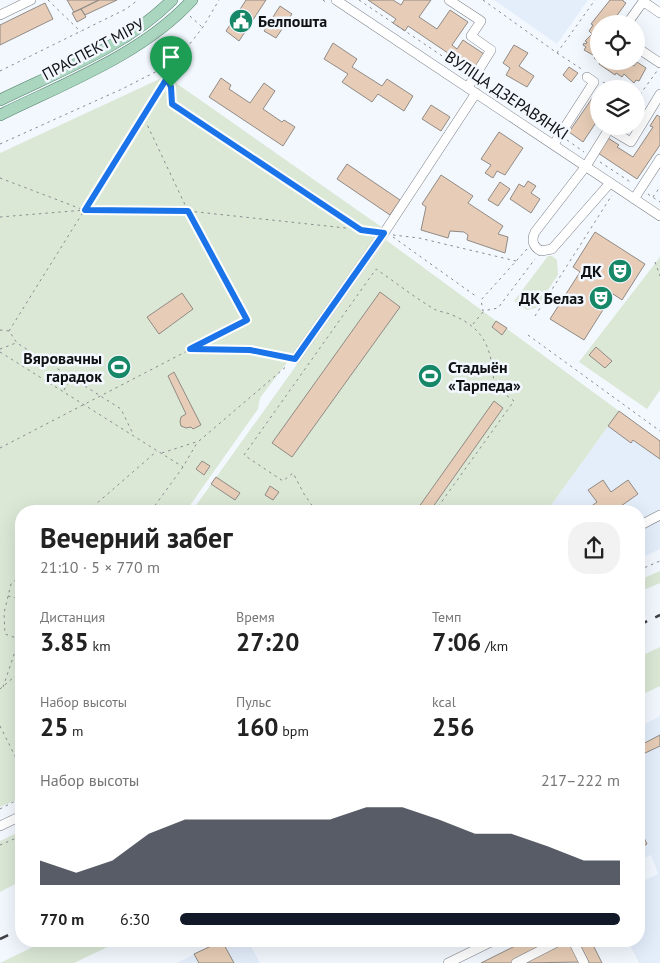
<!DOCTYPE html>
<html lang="ru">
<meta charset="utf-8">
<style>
:root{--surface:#fff;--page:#f2f2f2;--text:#222;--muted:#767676;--accent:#111827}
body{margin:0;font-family:"PT Sans",sans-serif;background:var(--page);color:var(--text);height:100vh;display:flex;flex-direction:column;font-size:19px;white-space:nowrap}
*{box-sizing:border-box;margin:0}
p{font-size:16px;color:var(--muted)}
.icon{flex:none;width:28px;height:28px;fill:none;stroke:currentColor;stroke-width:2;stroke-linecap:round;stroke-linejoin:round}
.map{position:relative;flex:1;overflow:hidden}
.side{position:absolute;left:15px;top:505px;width:630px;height:442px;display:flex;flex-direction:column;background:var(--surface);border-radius:20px;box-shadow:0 5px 20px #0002}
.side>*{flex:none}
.controls{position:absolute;left:590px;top:15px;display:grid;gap:10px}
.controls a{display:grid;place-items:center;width:55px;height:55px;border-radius:50%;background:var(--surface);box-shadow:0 5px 20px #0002;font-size:25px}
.pin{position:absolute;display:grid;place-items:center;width:42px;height:42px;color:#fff;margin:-51px -21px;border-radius:50% 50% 50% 0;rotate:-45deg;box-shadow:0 0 5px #0007}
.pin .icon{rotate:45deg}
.round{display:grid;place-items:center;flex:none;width:52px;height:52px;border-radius:20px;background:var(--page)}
.summary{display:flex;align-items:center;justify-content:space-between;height:85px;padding:0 25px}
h1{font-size:28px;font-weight:800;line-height:38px}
.stats{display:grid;grid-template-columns:repeat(3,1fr);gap:8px;height:85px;padding:5px 25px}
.stats div{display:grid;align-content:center}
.stats b{font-size:25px;font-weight:800}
.stats small{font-size:14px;font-weight:400}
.stats p{font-size:14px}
.chart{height:140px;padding:10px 25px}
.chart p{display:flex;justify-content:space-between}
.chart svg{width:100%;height:90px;margin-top:5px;fill:var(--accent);opacity:.7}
ul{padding:0 25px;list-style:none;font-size:16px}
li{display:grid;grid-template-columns:80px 60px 1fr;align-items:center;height:38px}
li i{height:12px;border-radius:6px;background:var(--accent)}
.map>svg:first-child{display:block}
.built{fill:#e4eefb}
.green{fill:#dbe8d6}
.building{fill:#e7cdb7;stroke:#908a85}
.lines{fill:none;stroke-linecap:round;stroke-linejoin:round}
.minor-casing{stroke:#7b7f86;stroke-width:10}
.major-casing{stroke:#4f7e67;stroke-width:12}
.path{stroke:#888c90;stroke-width:1;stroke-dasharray:2.5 4;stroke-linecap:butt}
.minor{stroke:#fff;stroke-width:9}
.major{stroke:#aad5bf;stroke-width:11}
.rail{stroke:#3f4144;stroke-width:2.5;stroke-dasharray:9 9;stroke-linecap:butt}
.route-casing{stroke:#fff;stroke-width:10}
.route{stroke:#1a73e8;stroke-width:6}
.labels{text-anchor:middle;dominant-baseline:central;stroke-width:5;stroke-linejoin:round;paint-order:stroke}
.poi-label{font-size:16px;font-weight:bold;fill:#0f1113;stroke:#f3f8ff;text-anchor:end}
.street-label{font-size:16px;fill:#0f1113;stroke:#f3f8ff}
</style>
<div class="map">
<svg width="660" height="963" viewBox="0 0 660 963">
<rect width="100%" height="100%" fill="#f3f8ff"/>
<path class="built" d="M494,0H588L557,44Z
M619,411L660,441V549L639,559V511H547Z
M660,716V963H639L628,941H639V883L658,874L651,855L639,860V727Z
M222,941H248L260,963H176Z"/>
<path class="green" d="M166,76L383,228L302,343L260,398L258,409L186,511H21V798L0,807V153Z
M386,240L619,411L547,511H192Z
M548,256H552L557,260L558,275L536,308L527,310L514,301Z
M660,257V390L647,409L579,362Z
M660,571V583L639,592V580Z
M660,647V686L639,696V657Z
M21,831V881L0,892V841Z
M45,941H120L74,963H0Z"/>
<path class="building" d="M67,0H99L74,12Z
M99,0H117L85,15L81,9Z
M246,0H266L239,41L226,31Z
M368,0H393L401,5L404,0H431L419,17L437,29L450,10L468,22L452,45L457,49L463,40L484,54L473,70L408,26L405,31L393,23L396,19Z
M610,0H623V1L626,3L613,21L611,20L610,23L611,24H599V61H626L634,66L637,62L646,68L639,81L636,80L634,83L624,74L622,77L616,73L615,75L599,64L600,62L594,58L596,56L594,54L593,55L584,50L586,47L583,45L584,43L586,44L587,42L585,41L592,34L589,31L593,25L591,24Z
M45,3L53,19L0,45V25Z
M280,6L292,14L276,38L264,31Z
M81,9L86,17L77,22L72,13Z
M333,43L357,59L352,67L382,86L387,79L413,96L404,111L378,94L372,102L342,82L348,74L324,59Z
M514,45L528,53L519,66L534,76L527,87L506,75L510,68L503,63Z
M569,67L578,73L571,82L563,75Z
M221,78L231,85L229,89L250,103L264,83L275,91L263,109L282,122L284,120L295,127L283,146L209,97Z
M597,91L599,92V118L583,142L569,132Z
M431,105L450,117L441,131L422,119Z
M657,115L660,117V145L637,179L598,153L608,138L619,145L617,147L633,157L653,127L650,126Z
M499,132L523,148L505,175L497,171L493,178L485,173L491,165L481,159Z
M347,164L400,200L390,215L337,179Z
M441,175L473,196L468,203L503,226L498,234L508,237L505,253L467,240L468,235L464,232L450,231L448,238L421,230L426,207L422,204Z
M528,181L536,186L531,193L540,199L531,213L510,199L519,184L524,187Z
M500,182L510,189L498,206L488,200Z
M595,232L645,264L622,300L613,294L584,340L550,319L580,272L573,267Z
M380,292L400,307L292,457L272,443Z
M182,293L193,309L159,334L147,317Z
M496,321L507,328L502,335L492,327Z
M596,347L612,361L605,368L589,355Z
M174,372L201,425L193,429L191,427L186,428L181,426L180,422L181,417L186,414L168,376Z
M494,401L503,408L430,511H416Z
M619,411L660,441V459L633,440L631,443L608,426Z
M202,461L210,466L204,475L196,469Z
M216,477L240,493L235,500L211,484Z
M603,480L611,492L628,480L638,494L614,511H585L597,502L588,490Z
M270,486L279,492L273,500L265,495Z
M660,735V746L643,754L639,746Z
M639,827L647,844L639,849Z
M222,941L234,963H199L194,954Z
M525,941H554L511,963H481Z
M566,941H570L580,962L523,963Z
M578,941H591L602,963H589Z"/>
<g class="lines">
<g class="minor-casing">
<path id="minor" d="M336,0L660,216
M449,0L481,21L471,36L491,50L468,87
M0,15L31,0
M627,24L642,3L647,4L660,13
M636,47L660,63
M554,144L594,82L587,77
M610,183L552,249L541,251C533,247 531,240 535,232L586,166L609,129L631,142L660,94
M634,199L660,159
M295,359L384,233L476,93
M639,526L660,515
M0,826L21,816
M573,941L584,963
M448,963L493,941
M516,963L559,941"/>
</g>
<g class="major-casing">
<path id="major" d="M0,100C59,71 125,47 172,0
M0,115C65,83 143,54 192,0"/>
</g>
<path class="path" d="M48,0L81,32
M323,0L328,4
M359,0L466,72
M483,0L557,53L583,70
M190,16L202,27
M557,53L595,0
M182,54L203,27L219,0
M0,71L126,9L138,0
M167,79L171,87L173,104L359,229
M603,82L613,89
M482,83L553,131
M636,100L657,71
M567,140L584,152
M0,144L122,89L165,67L179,57
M600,162L632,183
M0,178L84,210
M648,194L660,202
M653,197L660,187
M0,217L85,210L188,211L373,231
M393,235L419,238L516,261
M393,237L477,297
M527,249L481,300L483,311L498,308L535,259
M655,262L660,276
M535,316L612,195
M473,324L483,312
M0,330L9,331L17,343L121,409L133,434
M9,331L181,55
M528,335L660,431
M0,349L16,343
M192,349L250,350L287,357
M0,352L183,467
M64,390L71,379
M0,448L247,320L188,211L143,116
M162,453L199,441L288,365
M88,511L157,451
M151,511L183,467L198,441
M316,511L304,494L293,473L283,481L244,455L376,269C395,282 414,297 434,309C439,312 446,312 452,315C487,329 492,352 494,386L514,401L435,511
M639,570L660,561
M21,575L11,584L4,613L5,634L19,639L21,637
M8,596L21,599
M3,687L19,640
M0,689L21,671
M0,726L21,768
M0,809L21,798
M0,845L21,836"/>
<use href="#minor" class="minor"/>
<use href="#major" class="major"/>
<path class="rail" d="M639,625L660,615
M0,939L21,929"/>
</g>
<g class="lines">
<g class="route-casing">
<path id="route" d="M167,78L171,87L172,104L361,230L384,233L295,359L250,350L190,349L247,320L188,211L85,210Z"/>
</g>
<use href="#route" class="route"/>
</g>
<defs>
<g id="civic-disc" transform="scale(1.25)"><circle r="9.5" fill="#168867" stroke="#f3f8ff"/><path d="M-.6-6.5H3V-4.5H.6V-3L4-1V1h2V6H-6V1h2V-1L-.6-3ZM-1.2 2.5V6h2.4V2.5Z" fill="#fff"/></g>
<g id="theatre-disc" transform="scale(1.25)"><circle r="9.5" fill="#168867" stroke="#f3f8ff"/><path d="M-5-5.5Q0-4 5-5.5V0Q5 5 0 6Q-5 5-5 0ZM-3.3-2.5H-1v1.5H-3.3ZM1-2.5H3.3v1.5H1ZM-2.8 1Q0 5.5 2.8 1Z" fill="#fff"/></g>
<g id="stadium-disc" transform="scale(1.25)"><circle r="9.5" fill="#168867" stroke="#f3f8ff"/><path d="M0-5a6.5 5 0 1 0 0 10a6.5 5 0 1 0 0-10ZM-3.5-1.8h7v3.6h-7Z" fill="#fff"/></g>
</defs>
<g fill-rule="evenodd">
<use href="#civic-disc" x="241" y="21"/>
<use href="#theatre-disc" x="620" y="271"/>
<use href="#theatre-disc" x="601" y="298"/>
<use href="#stadium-disc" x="119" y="367"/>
<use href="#stadium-disc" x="430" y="376"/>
</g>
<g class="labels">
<g class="poi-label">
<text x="258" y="21" text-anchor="start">Белпошта</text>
<text x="602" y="271">ДК</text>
<text x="584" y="298">ДК Белаз</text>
<text x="102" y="358">Вяровачны<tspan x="102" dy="18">гарадок</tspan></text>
<text x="448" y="367" text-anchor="start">Стадыён<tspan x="448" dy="18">«Тарпеда»</tspan></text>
</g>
<g class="street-label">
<text transform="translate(93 49) rotate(-28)">ПРАСПЕКТ МІРУ</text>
<text transform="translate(507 95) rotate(34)">ВУЛІЦА ДЗЕРАВЯНКІ</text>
</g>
</g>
</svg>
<div class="controls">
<a><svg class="icon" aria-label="locate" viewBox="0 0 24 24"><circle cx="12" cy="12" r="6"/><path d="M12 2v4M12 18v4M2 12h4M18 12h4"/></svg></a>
<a><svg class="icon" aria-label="layers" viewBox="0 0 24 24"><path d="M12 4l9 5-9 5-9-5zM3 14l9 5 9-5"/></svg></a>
</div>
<div class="pin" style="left:171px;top:87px;background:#1e9e55"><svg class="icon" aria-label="arrive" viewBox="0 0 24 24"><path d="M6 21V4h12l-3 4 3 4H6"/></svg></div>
<section class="side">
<div class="summary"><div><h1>Вечерний забег</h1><p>21:10 · 5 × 770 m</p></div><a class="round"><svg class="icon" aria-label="share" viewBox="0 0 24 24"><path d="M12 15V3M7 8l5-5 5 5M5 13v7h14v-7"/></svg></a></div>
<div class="stats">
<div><p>Дистанция</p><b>3.85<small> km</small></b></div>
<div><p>Время</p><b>27:20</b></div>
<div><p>Темп</p><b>7:06<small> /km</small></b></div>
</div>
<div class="stats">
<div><p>Набор высоты</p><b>25<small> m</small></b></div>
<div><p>Пульс</p><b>160<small> bpm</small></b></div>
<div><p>kcal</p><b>256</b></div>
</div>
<div class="chart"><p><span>Набор высоты</span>217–222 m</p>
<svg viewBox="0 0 160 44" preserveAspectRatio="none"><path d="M0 44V32L10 38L20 32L30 19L40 12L50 12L60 12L70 12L80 12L90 6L100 6L110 12L120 19L130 19L140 25L150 32L160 32V44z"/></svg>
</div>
<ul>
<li><b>770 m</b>6:30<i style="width:100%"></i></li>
</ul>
</section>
</div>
